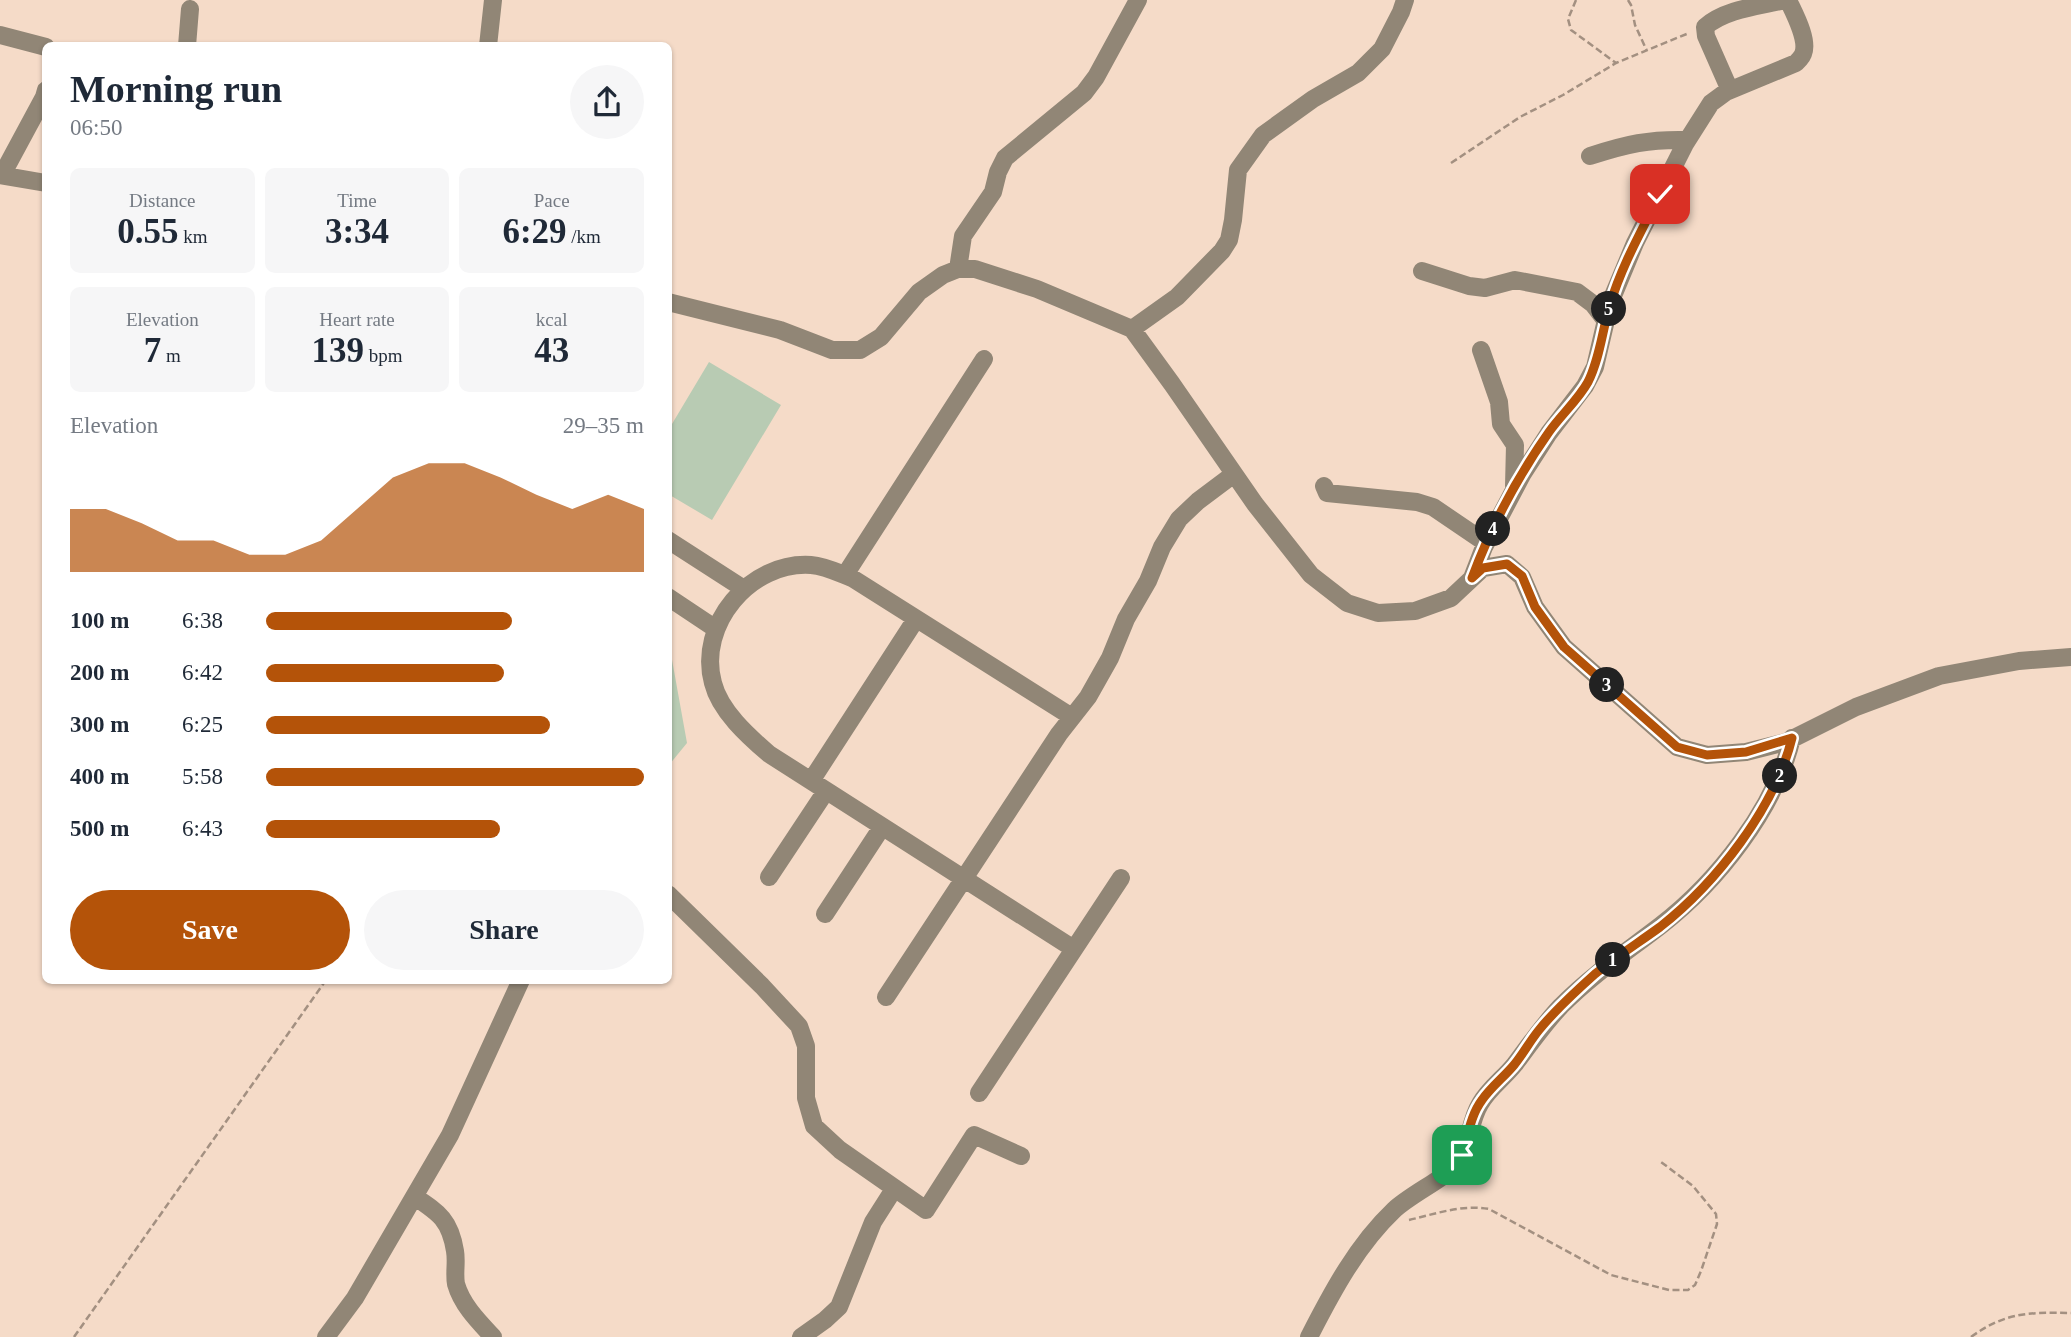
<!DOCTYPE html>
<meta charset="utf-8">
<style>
:root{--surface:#fff;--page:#f6f6f7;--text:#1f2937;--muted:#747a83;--accent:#b45309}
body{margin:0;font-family:Georgia,serif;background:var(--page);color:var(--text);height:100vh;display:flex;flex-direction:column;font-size:26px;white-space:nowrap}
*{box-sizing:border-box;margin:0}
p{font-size:23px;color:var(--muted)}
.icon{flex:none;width:38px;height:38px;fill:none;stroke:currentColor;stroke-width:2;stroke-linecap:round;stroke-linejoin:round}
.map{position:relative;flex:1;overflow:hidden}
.drawer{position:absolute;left:42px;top:42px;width:630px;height:942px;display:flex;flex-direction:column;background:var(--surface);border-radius:10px;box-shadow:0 2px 5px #0004}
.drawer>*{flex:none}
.pin{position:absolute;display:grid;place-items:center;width:60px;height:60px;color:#fff;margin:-30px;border-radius:14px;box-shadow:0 4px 10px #0006}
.km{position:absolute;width:35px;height:35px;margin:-18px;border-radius:50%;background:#222;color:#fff;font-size:19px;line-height:35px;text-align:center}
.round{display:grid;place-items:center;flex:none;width:74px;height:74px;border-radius:37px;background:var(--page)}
.head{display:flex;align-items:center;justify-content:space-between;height:119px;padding:0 28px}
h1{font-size:38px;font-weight:700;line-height:52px}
.figures{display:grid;grid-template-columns:repeat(3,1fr);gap:10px;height:119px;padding:7px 28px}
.figures div{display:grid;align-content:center;border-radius:10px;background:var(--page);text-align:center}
.figures b{font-size:35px;font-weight:700}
.figures small{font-size:19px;font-weight:400}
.figures p{font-size:19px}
.chart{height:196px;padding:14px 28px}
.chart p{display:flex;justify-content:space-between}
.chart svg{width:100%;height:126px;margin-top:7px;fill:var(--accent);opacity:.7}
.button{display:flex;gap:14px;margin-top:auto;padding:14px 28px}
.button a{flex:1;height:80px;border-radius:42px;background:var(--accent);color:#fff;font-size:28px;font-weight:700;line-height:80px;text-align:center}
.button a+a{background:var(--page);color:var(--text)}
ul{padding:0 28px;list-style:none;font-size:23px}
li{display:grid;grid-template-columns:112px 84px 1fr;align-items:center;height:52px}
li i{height:18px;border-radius:9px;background:var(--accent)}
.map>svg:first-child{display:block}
.pitch{fill:#b8cbb3}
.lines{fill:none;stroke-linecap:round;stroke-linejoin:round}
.path{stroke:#a39081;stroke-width:2.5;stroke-dasharray:7 3.5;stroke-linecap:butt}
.minor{stroke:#918676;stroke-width:18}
.route-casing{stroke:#fff;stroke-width:14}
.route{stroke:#b45309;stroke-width:9}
</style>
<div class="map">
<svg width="2071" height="1337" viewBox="0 0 2071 1337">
<rect width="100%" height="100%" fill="#f5dbc8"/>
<path class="pitch" d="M709,362L781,405L712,520L668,494L669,429Z
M669,643L687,743L669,765Z"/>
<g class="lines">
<path class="path" d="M1576,0L1568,19L1571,30L1616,63
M1628,0L1631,5L1635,25L1647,51
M1451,163L1520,117L1563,95L1616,63L1689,33
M1409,1220C1435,1214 1463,1204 1489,1209L1611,1275L1669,1290H1688L1695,1285L1701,1271L1717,1224L1716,1214L1693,1186L1661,1162
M74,1337L326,980
M1971,1337C2005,1312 2031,1312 2071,1313"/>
<path class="minor" d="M0,35L46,47
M187,46L190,9
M488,46L493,0
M1726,92L1796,63C1797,62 1803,56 1803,54C1809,40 1794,13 1788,0
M1590,156C1627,144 1649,139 1687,140
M0,175L46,183
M2,175L44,97L46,90
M958,269L963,236L993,192L998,172L1005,158L1084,93L1096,77L1138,0
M1422,271L1469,286L1485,288L1515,280L1577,292L1593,304L1606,321
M668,302L780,330L832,350H860L881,337L919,292L943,275L958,269H975L1037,289L1132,329L1172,384L1255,504L1311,575L1347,603L1378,613L1415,611L1451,598L1483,568L1507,564L1522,577L1535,607L1564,647L1677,747L1707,755L1746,752L1786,742L1856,707L1939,676L2019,661L2071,657
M1132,329L1177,297L1222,251L1229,240L1233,220L1238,170L1263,135L1313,99L1358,73L1382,49L1401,12L1405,0
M1481,350L1499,402L1501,424L1515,445L1514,486
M1324,486L1327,493L1417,502L1433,507L1486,543
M668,540L744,589
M845,575L984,359
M1472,578L1484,547L1522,475L1549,433L1585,386L1595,367L1610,303L1635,243L1685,144L1711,103L1726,92L1728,86L1706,36L1705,27C1725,9 1760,6 1785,0
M668,597L716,629
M1072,717L852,578C839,573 825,566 811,565C750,561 697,625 713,683C720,711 748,736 769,754L1074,949
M811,781L916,619
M769,877L826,791
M668,894L762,986L799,1026L806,1046V1098L814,1126L840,1150L926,1210L974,1135L1021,1156
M825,914L882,827
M886,997L1059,734L1088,697L1110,658L1126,619L1148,581L1162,547L1179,519L1198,501L1234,474
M979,1093L1121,878
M415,1197C439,1213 450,1220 455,1251C457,1262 454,1273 456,1284C462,1305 478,1321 493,1337
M326,1337L355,1298L450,1135L521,980
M801,1337L825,1320L839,1307L873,1222L894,1189
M1309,1337C1332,1292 1357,1245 1394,1210C1411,1194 1446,1178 1458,1163C1470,1146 1469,1122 1480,1104C1489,1088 1504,1078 1515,1064C1530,1044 1544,1024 1561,1006C1593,974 1625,953 1660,926C1717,882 1775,809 1792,738"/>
</g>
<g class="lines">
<g class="route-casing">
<path id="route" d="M1462,1155C1468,1137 1470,1116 1482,1100C1491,1087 1504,1077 1514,1065C1523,1054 1530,1041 1539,1030C1555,1010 1576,991 1595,974C1616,957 1638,943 1660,927C1716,883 1775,808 1792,738L1746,752L1707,755L1677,747L1564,647L1535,607L1522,576L1507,564L1483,568L1472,578C1491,527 1518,476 1549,432C1561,415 1578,400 1588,382C1600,358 1602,331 1610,305C1621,267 1642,230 1660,194"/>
</g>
<use href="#route" class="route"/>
</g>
</svg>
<div class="pin" style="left:1462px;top:1155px;background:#1e9e55"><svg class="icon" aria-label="arrive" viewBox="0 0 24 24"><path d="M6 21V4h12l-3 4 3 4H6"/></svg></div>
<div class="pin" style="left:1660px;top:194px;background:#d93025"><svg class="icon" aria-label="check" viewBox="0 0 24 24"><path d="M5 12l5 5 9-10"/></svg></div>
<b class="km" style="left:1613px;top:960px">1</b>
<b class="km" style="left:1780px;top:776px">2</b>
<b class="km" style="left:1607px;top:685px">3</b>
<b class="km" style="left:1493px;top:529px">4</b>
<b class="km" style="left:1609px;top:309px">5</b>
<section class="drawer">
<div class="head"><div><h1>Morning run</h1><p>06:50</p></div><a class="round"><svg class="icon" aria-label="share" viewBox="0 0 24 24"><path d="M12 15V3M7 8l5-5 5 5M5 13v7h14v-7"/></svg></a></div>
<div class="figures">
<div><p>Distance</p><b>0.55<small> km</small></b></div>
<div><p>Time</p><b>3:34</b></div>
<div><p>Pace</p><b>6:29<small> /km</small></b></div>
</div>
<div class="figures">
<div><p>Elevation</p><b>7<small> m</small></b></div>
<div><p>Heart rate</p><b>139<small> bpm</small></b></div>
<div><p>kcal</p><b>43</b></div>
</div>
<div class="chart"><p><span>Elevation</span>29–35 m</p>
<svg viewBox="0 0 160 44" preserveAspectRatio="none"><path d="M0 44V22L10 22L20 27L30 33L40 33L50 38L60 38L70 33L80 22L90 11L100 6L110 6L120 11L130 17L140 22L150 17L160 22V44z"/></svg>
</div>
<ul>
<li><b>100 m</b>6:38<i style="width:65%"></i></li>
<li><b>200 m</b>6:42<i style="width:63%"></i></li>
<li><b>300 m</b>6:25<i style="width:75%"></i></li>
<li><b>400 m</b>5:58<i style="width:100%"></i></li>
<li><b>500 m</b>6:43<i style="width:62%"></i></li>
</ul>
<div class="button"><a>Save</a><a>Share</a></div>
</section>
</div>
